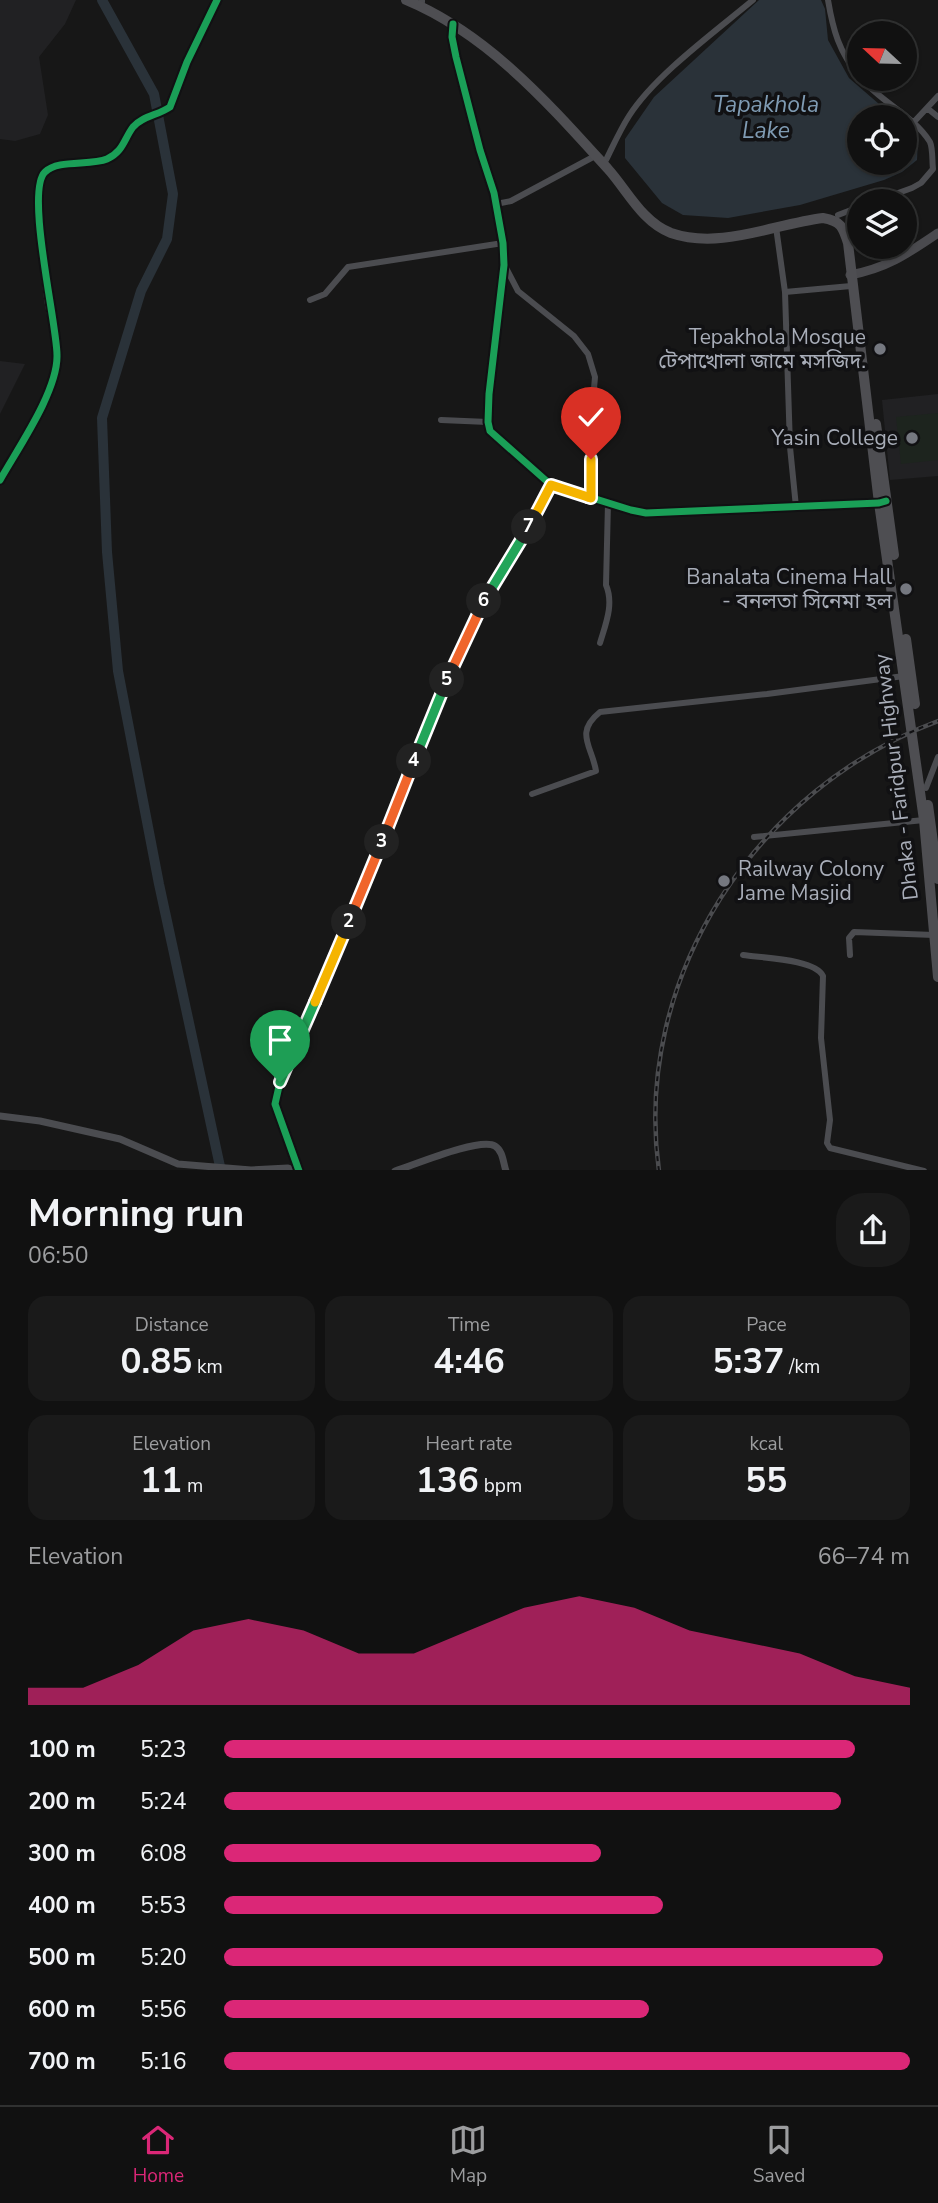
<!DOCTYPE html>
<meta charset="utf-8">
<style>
:root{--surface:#111;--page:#1a1a1a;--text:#f1f3f6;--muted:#9c9d9f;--line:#303131;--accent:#db2777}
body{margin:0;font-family:"Nunito Sans","Noto Sans Bengali",sans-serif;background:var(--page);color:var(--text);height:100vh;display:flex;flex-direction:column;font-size:26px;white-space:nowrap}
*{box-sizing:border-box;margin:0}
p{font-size:23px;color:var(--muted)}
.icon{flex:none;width:38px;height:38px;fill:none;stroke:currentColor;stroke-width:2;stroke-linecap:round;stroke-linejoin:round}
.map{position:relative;height:1170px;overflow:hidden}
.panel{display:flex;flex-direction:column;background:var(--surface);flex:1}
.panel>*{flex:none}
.needle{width:46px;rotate:292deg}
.fabs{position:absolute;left:847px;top:21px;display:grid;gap:14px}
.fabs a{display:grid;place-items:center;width:70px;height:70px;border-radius:50%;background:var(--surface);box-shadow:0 2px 5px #0004,0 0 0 2px var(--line);font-size:35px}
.pin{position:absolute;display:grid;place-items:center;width:60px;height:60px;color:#fff;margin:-72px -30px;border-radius:50% 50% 50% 0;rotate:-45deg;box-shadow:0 0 7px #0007}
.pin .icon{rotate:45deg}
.km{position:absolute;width:35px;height:35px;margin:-18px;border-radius:50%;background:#222;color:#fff;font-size:19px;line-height:35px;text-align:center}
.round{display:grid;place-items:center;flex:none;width:74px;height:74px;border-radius:28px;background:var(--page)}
.overview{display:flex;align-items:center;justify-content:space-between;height:119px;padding:0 28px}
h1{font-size:38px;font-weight:700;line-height:52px}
.stats{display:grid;grid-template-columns:repeat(3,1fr);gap:10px;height:119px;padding:7px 28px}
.stats div{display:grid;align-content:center;border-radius:18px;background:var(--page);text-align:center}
.stats b{font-size:35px;font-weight:700}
.stats small{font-size:19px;font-weight:400}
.stats p{font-size:19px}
.chart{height:196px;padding:14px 28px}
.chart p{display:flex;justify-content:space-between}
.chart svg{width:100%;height:126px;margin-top:7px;fill:var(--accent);opacity:.7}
ul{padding:0 28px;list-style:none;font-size:23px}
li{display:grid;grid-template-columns:112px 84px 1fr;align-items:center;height:52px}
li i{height:18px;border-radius:9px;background:var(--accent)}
.dock{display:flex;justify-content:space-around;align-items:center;height:98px;border-top:2px solid var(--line);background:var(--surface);font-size:19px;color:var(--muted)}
.dock a{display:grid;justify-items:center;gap:4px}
.dock .on{color:var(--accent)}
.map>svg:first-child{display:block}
.built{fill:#212123}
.green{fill:#1d241e}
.water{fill:#2a3239}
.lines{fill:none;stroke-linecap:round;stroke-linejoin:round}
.river{stroke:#2a3239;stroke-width:10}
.minor{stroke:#4b4c50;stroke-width:6}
.tertiary{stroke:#4b4c50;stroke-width:7}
.secondary{stroke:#4a4a4e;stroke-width:9}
.trunk{stroke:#4e4e52;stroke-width:10}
.rail-casing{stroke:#4b4c4f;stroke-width:4.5}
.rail{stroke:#111113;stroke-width:2;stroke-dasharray:5;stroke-linecap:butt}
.cycleway-casing{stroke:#111113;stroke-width:11}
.cycleway{stroke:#1a9f57;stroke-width:7}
.split-1-casing{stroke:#fff;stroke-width:14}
.split-2-casing{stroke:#fff;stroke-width:14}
.split-3-casing{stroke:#fff;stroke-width:14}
.split-4-casing{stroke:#fff;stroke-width:14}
.split-5-casing{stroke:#fff;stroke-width:14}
.split-6-casing{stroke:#fff;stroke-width:14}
.split-7-casing{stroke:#fff;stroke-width:14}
.split-8-casing{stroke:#fff;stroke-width:14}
.split-9-casing{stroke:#fff;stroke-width:14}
.split-1{stroke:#22a559;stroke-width:9}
.split-2{stroke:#f5b400;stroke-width:9}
.split-3{stroke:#f0652b;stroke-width:9}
.split-4{stroke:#f0652b;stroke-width:9}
.split-5{stroke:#22a559;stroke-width:9}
.split-6{stroke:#f0652b;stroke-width:9}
.split-7{stroke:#22a559;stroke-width:9}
.split-8{stroke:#f5b400;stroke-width:9}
.split-9{stroke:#f5b400;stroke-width:9}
.poi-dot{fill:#757880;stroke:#111113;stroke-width:2.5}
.labels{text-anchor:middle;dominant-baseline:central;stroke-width:7;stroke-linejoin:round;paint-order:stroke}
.poi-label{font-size:21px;fill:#a8adb8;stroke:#111113;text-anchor:end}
.street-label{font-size:21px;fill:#a8adb8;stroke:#111113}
.water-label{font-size:23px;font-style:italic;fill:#7f9bb3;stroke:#111113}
</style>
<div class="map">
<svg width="938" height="1171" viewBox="0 0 938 1171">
<rect width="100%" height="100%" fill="#171717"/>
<path class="built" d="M0,0H76L65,24L39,57L48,115L40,134L15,141L0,139Z
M0,361L25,364L0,414Z
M938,394V476L890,480L882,400Z"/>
<path class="green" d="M938,413V460L901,464L896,417Z"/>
<path class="water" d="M759,0H821L825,9L828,40L849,78L894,117H859V163H905V128L918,140L917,160L902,172L884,180L800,205L728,218L683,215L662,203L625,158V139L654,97Z"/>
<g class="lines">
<path class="river" d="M102,0L154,94L173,194L167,239L141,291L102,418L107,552L118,671L159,884L221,1171"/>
<path class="minor" d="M422,0V2
M828,0C833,30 839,52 859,76
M453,24L452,37L456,57L480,150L494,193L503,243L504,265L489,394L488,422L490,431L551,485L631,510L646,513L881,503
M862,79C881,102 914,116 930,142C933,149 932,161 933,169L921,183L912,188L876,201
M927,108L938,117
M168,110L174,101L187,62L217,0
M912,124L938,96
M606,160C613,146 620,130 629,116C655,75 716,31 753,0
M496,204L511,201L595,156
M838,215L859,207
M776,227L785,292L790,447L796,507
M505,266L518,291L574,336L588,354L595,377L590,434L591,498
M785,292L851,286
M310,300L325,294L348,267L503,243
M441,420L488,422
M600,643C606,623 614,604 606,585L608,503
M926,788L938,757
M532,794L596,771C592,746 574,733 600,712L767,694L904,676
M754,837L924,820
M743,955C762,958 815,959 823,976L821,1038L830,1120L827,1143L830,1148L924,1171
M850,955L849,938L854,932L934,935
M299,1171L275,1104L280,1082L333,962L455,662L482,604L535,518L551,485"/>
<path class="tertiary" d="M0,480C20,444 52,400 56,360C58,341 51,320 48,302C45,280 33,190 43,175C53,159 91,166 109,158C124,151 124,137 135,126C143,117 157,114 168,110
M0,1116L40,1121L120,1139L178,1164L251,1170L288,1168L297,1171
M395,1171C414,1165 480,1137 495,1146C503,1151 503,1162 506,1171"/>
<path class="secondary" d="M850,275C887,268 907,254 938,233"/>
<path class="trunk" d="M406,0C488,34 549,104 608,169C627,190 642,222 671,233C720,250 774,224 823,218C841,221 843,227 848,243L879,503L924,820L938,977
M876,424L894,555
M906,639L915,704
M928,805L938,879"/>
<g class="rail-casing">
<path id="rail" d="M659,1171C632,977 757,788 938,721"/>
</g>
<use href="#rail" class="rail"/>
<g class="cycleway-casing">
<path id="cycleway" d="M453,24L452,37L456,57L480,150L494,193L503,243L504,265L489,394L488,422L490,431L551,485L631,510L646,513L879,503L886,501
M0,480C18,448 58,391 57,355C57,324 25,191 45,172C58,159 90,166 107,159C123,152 124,139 133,127C142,116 159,115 170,107L187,62L217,0
M299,1171L275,1104L280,1082L333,962L455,662L482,604L535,518L551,485"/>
</g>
<use href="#cycleway" class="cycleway"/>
</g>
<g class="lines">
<g class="split-1-casing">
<path id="split-1" d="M280,1082L315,1002"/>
</g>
<g class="split-2-casing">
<path id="split-2" d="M315,1002L349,922"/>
</g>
<g class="split-3-casing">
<path id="split-3" d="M349,922L382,842"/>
</g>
<g class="split-4-casing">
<path id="split-4" d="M382,842L414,761"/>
</g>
<g class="split-5-casing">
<path id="split-5" d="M414,761L447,680"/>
</g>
<g class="split-6-casing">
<path id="split-6" d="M447,680L484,601"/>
</g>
<g class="split-7-casing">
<path id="split-7" d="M484,601L529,527"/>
</g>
<g class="split-8-casing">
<path id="split-8" d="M529,527L551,485L588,497"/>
</g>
<g class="split-9-casing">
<path id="split-9" d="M588,497L591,498V459"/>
</g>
<use href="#split-1" class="split-1"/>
<use href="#split-2" class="split-2"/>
<use href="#split-3" class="split-3"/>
<use href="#split-4" class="split-4"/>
<use href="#split-5" class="split-5"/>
<use href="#split-6" class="split-6"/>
<use href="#split-7" class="split-7"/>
<use href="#split-8" class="split-8"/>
<use href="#split-9" class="split-9"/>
</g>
<g class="poi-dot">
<circle cx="880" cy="349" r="7"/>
<circle cx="912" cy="438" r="7"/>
<circle cx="906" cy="589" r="7"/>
<circle cx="724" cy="881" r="7"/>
</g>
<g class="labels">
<g class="poi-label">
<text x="866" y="337">Tepakhola Mosque<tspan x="866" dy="24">টেপাখোলা জামে মসজিদ.</tspan></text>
<text x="898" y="438">Yasin College</text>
<text x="892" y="577">Banalata Cinema Hall<tspan x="892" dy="24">- বনলতা সিনেমা হল</tspan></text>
<text x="738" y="869" text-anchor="start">Railway Colony<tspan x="738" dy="24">Jame Masjid</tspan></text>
</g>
<g class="street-label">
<text transform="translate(896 777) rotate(-97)">Dhaka - Faridpur Highway</text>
</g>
<g class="water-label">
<text x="766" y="104">Tapakhola<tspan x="766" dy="26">Lake</tspan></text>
</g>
</g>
</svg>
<div class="fabs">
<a><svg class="needle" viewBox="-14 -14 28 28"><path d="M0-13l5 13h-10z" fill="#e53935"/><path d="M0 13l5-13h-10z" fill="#9c9d9f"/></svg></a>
<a><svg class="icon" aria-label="locate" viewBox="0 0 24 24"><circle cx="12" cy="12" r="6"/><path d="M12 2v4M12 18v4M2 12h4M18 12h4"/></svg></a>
<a><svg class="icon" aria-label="layers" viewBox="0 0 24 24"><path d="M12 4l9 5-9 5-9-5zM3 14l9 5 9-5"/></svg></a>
</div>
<div class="pin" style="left:280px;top:1082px;background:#1e9e55"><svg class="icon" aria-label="arrive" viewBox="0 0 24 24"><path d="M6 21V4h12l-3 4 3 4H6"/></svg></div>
<div class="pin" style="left:591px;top:459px;background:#d93025"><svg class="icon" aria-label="check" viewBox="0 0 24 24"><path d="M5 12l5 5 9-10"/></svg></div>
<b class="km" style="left:349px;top:922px">2</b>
<b class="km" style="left:382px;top:842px">3</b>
<b class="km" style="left:414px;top:761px">4</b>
<b class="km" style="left:447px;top:680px">5</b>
<b class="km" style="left:484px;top:601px">6</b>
<b class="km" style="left:529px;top:527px">7</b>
</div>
<section class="panel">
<div class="overview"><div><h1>Morning run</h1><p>06:50</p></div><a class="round"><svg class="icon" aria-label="share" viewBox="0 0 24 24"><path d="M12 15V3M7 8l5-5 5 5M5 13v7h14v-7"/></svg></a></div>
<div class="stats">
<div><p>Distance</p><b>0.85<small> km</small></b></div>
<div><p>Time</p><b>4:46</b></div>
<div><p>Pace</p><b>5:37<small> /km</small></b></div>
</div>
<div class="stats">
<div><p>Elevation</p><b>11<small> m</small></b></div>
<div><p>Heart rate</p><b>136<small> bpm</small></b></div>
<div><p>kcal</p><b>55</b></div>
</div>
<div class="chart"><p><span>Elevation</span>66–74 m</p>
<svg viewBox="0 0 160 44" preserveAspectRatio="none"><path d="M0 44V38L10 38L20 30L30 18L40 14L50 18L60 26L70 26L80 18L90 10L100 6L110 10L120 18L130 22L140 26L150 34L160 38V44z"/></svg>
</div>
<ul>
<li><b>100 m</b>5:23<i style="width:92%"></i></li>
<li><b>200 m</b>5:24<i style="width:90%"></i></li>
<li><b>300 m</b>6:08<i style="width:55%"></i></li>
<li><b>400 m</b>5:53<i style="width:64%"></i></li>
<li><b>500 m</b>5:20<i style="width:96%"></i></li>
<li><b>600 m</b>5:56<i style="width:62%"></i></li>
<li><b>700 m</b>5:16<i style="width:100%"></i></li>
</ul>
</section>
<nav class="dock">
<a class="on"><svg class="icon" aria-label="home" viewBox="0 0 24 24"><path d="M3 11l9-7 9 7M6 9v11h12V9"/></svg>Home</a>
<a><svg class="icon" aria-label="map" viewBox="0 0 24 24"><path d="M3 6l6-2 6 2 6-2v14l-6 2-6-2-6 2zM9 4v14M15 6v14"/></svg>Map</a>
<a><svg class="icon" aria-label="saved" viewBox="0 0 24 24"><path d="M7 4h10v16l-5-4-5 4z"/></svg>Saved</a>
</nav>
